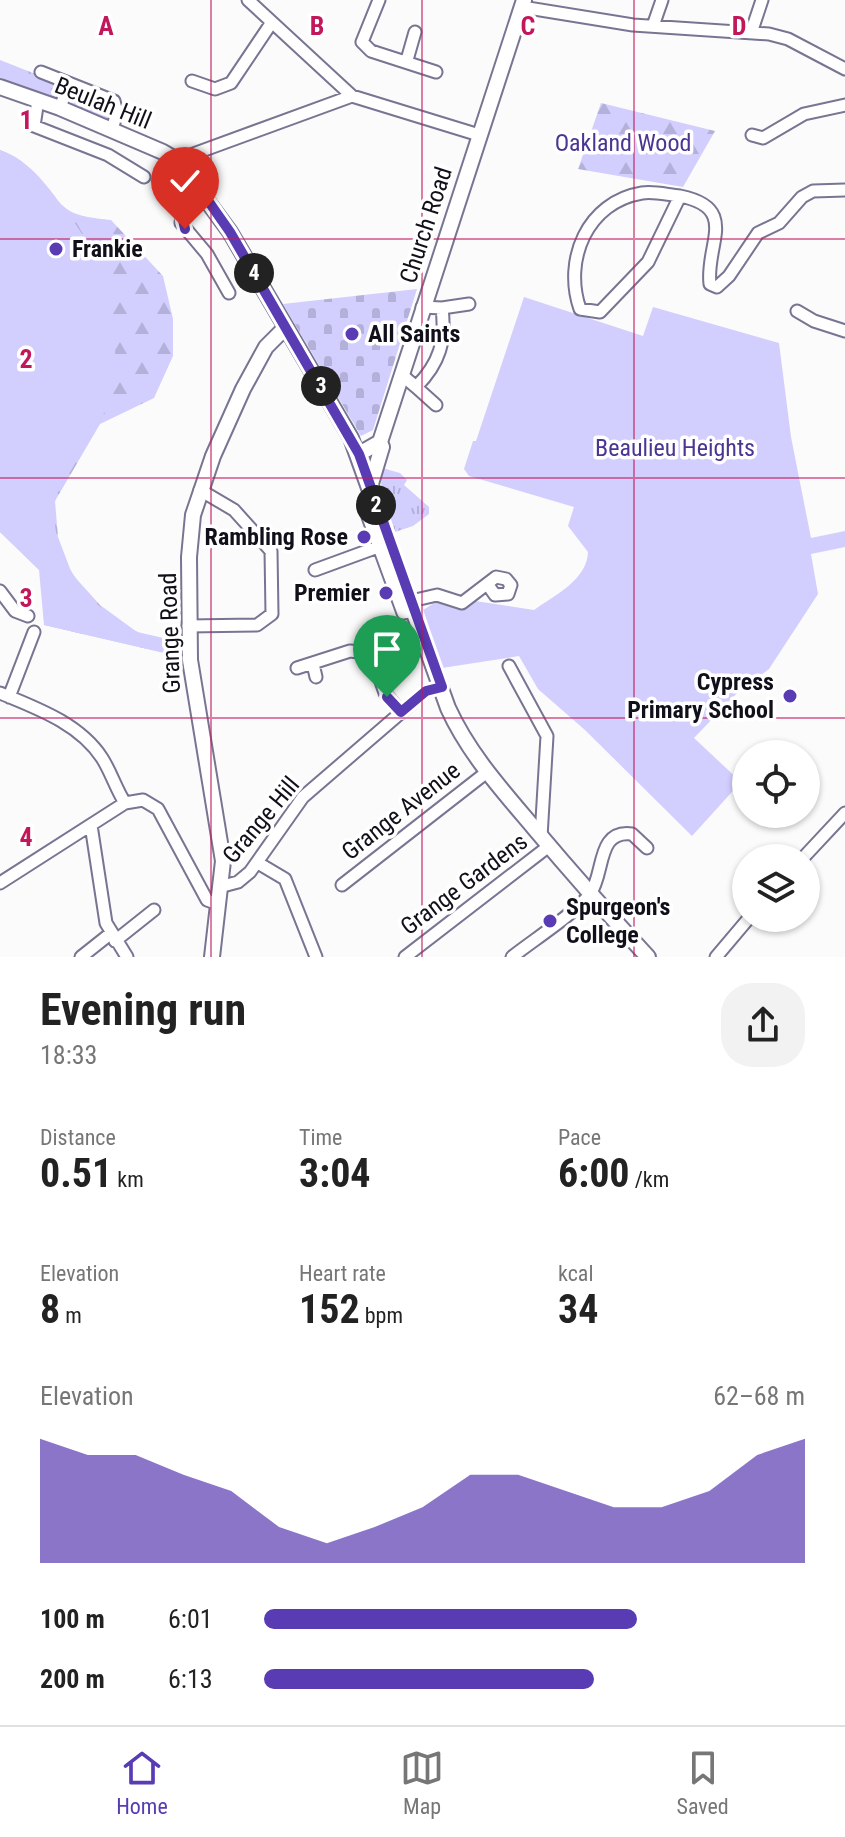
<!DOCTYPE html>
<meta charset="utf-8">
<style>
:root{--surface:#fff;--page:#f2f2f2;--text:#222;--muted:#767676;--line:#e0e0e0;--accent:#593bb3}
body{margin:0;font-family:"Roboto Condensed",sans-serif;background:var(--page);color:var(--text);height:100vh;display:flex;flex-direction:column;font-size:30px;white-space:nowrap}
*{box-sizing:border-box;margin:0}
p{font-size:26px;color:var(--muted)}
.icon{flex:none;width:44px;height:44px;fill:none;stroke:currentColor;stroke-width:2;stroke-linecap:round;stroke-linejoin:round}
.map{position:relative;height:957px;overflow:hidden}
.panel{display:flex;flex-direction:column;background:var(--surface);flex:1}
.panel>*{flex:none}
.tools{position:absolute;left:732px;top:740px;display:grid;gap:16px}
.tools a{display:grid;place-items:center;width:88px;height:88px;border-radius:50%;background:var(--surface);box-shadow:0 2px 6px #0004;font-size:40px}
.pin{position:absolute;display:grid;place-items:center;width:68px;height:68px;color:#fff;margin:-82px -34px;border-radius:50% 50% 50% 0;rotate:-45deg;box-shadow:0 0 8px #0007}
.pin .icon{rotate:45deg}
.km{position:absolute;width:40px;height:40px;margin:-20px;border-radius:50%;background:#222;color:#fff;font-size:22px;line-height:40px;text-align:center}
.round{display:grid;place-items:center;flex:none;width:84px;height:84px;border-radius:32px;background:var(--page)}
.overview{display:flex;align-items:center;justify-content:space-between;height:136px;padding:0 40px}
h1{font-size:44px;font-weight:700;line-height:60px}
.metrics{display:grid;grid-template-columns:repeat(3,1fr);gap:12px;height:136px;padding:8px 40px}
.metrics div{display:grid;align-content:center}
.metrics b{font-size:40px;font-weight:700}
.metrics small{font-size:22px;font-weight:400}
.metrics p{font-size:22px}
.chart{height:224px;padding:16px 40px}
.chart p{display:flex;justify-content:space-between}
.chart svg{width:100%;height:144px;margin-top:8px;fill:var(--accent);opacity:.7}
ul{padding:0 40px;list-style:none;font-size:26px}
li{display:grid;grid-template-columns:128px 96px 1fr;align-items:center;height:60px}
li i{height:20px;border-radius:10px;background:var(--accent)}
.menu{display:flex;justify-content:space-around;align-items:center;height:112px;border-top:2px solid var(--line);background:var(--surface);font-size:22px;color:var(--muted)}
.menu a{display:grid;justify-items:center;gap:4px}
.menu .selected{color:var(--accent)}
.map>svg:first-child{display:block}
.grass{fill:url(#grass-tufts)}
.forest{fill:url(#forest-firs)}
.cemetery{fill:url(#cemetery-stones)}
.park{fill:#d2cefe}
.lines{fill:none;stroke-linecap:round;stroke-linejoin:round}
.minor-casing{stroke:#777592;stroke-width:15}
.major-casing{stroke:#777592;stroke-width:18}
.minor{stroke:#fff;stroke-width:11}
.major{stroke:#fff;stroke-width:14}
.route-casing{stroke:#fff;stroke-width:16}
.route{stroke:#593bb3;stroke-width:10}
.grid{fill:none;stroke:#c2185b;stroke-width:2;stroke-opacity:0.55}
.poi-dot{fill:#593bb3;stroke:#fff;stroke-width:3}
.labels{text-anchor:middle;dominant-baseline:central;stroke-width:7;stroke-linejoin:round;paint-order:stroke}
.street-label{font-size:24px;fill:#11101a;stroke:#fff}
.park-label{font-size:24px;fill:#4b3592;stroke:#fff}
.poi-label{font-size:24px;font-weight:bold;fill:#11101a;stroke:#fff;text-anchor:start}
.grid-label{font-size:26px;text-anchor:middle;font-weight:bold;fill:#c2185b;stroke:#fff;stroke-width:7;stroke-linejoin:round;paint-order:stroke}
</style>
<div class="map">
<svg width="845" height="957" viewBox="0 0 845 957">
<defs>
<pattern id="grass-tufts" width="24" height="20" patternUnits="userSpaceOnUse" patternTransform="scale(2)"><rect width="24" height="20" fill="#d2cefe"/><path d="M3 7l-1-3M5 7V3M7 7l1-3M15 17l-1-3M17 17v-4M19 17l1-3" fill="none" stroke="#b3b0d9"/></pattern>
<pattern id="forest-firs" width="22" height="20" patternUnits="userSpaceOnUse" patternTransform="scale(2)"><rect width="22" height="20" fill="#d2cefe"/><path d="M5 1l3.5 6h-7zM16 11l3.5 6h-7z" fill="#b3b0d9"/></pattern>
<pattern id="cemetery-stones" width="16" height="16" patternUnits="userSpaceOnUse" patternTransform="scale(2)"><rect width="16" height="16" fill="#d2cefe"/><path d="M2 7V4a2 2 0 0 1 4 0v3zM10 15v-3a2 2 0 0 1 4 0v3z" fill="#b3b0d9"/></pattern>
</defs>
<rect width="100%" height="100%" fill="#fbfbfb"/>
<path class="grass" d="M0,60L61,84L55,99L0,78Z
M78,91L110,104V120L66,103L70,94Z
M382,468L400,473L407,480L404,485L429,507V514L413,526L395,532L381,488Z"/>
<path class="forest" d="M601,103L715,131L683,187L578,169Z
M0,150C32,161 39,184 62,205C74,217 94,218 111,220L163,276L173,319V356L154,398L100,424L55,501L58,537L72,574L100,605L137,632L181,642L182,657L44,625L39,570L0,532Z"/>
<path class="cemetery" d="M417,289L373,430L361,436L283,304Z"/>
<path class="park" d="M0,150C33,162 49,189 69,215C113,272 132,363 97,428C88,445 57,486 55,502C48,556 93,613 140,633C153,638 167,640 181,642L182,657L44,625L55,585L0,532Z
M524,297L643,336L653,307L779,343L791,437L811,538L845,531V547L811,554L818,594L769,669L739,691L694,738L741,782L692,836L585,730L538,689L519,656L442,668L423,610L439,600L456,609L475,601L534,610C555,595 587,580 588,552L568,526L574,507L469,476L464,469L473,441H476Z"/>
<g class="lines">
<g class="minor-casing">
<path id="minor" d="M248,0L352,96
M379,0L362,42L371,51L436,72
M522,7L633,25L769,34L788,39L845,69
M653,26L662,0
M751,33L762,0
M407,60L415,32
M41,72L114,101L117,113L112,129
M192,81L215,89L231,83L272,22
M38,100L34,126L108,155L144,177
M60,108L69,83
M752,135L763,138L804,114L845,105
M177,160L352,96L479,135
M202,192L184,207L181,223L207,254L229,293
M680,196C668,195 654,191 642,193C587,202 563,260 580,309L600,312L648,262L680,196C740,208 705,245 710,284L717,287L729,276L758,233L779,223L802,197L813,191L845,190
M442,308L469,304
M797,311L814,321L845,331
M402,375L416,387C440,363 446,341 442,308L422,307
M416,387L436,405
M378,512L368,517L403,613L415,611
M315,570L386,544
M0,591L15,611L28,616
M411,601L437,595L462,603L496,577L506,579L511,585L508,594L495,595L488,585
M188,626L257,625L272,614L271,551L234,510L200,490
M313,664L316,677
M509,666L547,736L541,837
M297,668L350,651L366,653L373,659L385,693L401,712
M0,693C36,708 79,723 102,758C111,772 116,789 125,803
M9,697L34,632
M91,825L106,923L127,957
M803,858L845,813
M258,863L285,879L316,957
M0,883L125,803L143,800L158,809L207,900L218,904
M342,885L487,772
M223,886L238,882L250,872L303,797L426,691L442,687
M115,941L154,910
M81,957L110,934
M405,957L549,846
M512,957C532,941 577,912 590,894C605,874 596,829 632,834L647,848
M716,957L749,918"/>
</g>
<g class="major-casing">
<path id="major" d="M0,87L60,108L163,152L177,160L230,232L351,438L448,708C469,754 502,790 534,828C571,872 609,915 648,957
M359,454L380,442L524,0
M370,487L382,447L380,442
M212,957L223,861L190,660L189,557L193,515L213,456L243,389L266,347L286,327"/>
</g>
<use href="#minor" class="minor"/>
<use href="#major" class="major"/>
</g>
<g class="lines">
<g class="route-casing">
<path id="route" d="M185,229L181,211L202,192L230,232L359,454L442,687L426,691L401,712L387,697"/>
</g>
<use href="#route" class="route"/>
</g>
<path class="grid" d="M211,0V957M422,0V957M634,0V957M0,239H845M0,478H845M0,718H845"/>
<g class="poi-dot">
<circle cx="56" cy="249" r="8"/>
<circle cx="352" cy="334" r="8"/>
<circle cx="364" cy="537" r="8"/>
<circle cx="386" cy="593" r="8"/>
<circle cx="790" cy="696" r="8"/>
<circle cx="550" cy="921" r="8"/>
</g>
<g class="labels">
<g class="street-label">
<text transform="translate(103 103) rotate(22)">Beulah Hill</text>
<text transform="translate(426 225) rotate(-72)">Church Road</text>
<text transform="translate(170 633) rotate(-92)">Grange Road</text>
<text transform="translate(401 811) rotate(-38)">Grange Avenue</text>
<text transform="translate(261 820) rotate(-50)">Grange Hill</text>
<text transform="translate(464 884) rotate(-37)">Grange Gardens</text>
</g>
<g class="park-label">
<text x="623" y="143">Oakland Wood</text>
<text x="675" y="448">Beaulieu Heights</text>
</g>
<g class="poi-label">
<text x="72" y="249">Frankie</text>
<text x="368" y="334">All Saints</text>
<text x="348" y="537" text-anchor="end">Rambling Rose</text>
<text x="370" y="593" text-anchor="end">Premier</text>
<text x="774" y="682" text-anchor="end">Cypress<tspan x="774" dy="28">Primary School</tspan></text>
<text x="566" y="907">Spurgeon's<tspan x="566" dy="28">College</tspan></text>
</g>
</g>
<g class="grid-label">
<text x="106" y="35">A</text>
<text x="317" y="35">B</text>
<text x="528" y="35">C</text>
<text x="739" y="35">D</text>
<text x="26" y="129">1</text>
<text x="26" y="368">2</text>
<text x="26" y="607">3</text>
<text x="26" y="846">4</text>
</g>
</svg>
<div class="tools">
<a><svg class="icon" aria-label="locate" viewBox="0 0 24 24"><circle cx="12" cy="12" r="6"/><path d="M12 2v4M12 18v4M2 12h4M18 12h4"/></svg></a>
<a><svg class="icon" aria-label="layers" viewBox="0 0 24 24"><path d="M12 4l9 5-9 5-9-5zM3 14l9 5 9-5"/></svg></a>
</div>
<div class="pin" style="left:387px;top:697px;background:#1e9e55"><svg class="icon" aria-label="arrive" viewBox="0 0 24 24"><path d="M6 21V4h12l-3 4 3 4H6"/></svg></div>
<div class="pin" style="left:185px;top:229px;background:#d93025"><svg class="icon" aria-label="check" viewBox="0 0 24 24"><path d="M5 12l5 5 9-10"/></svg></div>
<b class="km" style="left:376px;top:505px">2</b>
<b class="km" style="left:321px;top:386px">3</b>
<b class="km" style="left:254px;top:273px">4</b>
</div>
<section class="panel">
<div class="overview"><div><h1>Evening run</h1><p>18:33</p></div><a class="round"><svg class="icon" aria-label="share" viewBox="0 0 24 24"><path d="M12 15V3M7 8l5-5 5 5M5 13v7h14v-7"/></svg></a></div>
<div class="metrics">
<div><p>Distance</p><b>0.51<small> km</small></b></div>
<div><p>Time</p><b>3:04</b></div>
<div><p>Pace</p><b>6:00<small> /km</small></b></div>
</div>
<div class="metrics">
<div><p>Elevation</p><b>8<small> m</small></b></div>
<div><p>Heart rate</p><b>152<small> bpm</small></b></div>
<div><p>kcal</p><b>34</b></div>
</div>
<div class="chart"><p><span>Elevation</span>62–68 m</p>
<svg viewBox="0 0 160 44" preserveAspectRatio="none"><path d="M0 44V6L10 11L20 11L30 17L40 22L50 33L60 38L70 33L80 27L90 17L100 17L110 22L120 27L130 27L140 22L150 11L160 6V44z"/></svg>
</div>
<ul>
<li><b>100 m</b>6:01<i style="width:69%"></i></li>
<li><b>200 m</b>6:13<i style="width:61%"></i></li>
</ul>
</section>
<nav class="menu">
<a class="selected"><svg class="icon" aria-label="home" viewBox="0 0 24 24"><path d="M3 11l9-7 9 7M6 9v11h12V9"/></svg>Home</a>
<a><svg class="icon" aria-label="map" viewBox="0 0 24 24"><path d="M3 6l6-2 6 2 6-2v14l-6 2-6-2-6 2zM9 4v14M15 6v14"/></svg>Map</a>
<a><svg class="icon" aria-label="saved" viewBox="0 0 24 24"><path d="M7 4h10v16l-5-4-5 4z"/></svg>Saved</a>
</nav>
